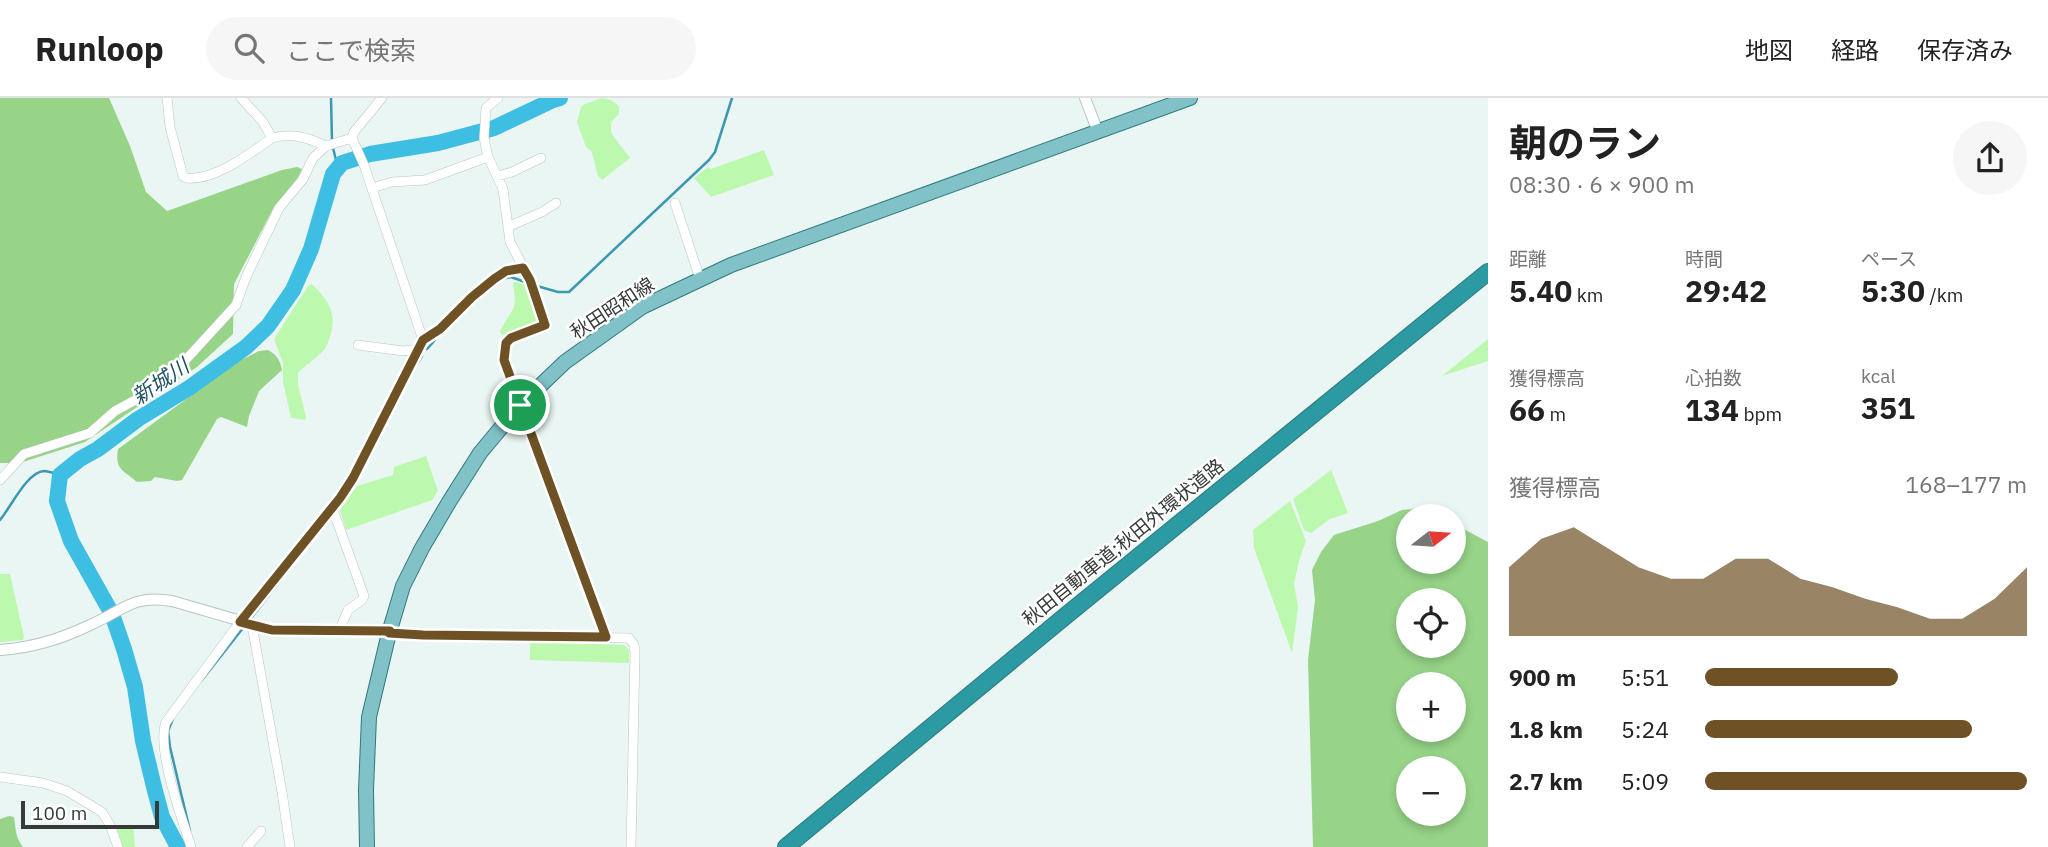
<!DOCTYPE html>
<html lang="ja">
<meta charset="utf-8">
<style>
:root{--surface:#fff;--page:#f6f6f6;--text:#222;--muted:#767676;--line:#e0e0e0;--accent:#6e5225}
body{margin:0;font-family:"IBM Plex Sans","Noto Sans JP",sans-serif;background:var(--page);color:var(--text);height:100vh;display:flex;flex-direction:column;font-size:26px;white-space:nowrap}
*{box-sizing:border-box;margin:0}
p{font-size:23px;color:var(--muted)}
.icon{flex:none;width:38px;height:38px;fill:none;stroke:currentColor;stroke-width:2;stroke-linecap:round;stroke-linejoin:round}
.map{position:relative;flex:1;overflow:hidden}
.drawer{display:flex;flex-direction:column;background:var(--surface);width:560px}
.drawer>*{flex:none}
.needle{width:46px;rotate:73deg}
.controls{position:absolute;left:1396px;top:406px;display:grid;gap:14px}
.controls a{display:grid;place-items:center;width:70px;height:70px;border-radius:50%;background:var(--surface);box-shadow:0 4px 10px #0003;font-size:35px}
.scale{position:absolute;left:21px;bottom:18px;width:138px;box-sizing:border-box;padding-left:7px;border:4px solid #363b3a;border-top:0;font-size:19px;line-height:24px;white-space:nowrap;color:#363b3a;-webkit-text-stroke:5px #fff;paint-order:stroke}
.pin{position:absolute;display:grid;place-items:center;width:60px;height:60px;color:#fff;margin:-30px;border:4px solid #fff;border-radius:50%;box-shadow:0 2px 7px #0007}
.round{display:grid;place-items:center;flex:none;width:74px;height:74px;border-radius:37px;background:var(--page)}
.headline{display:flex;align-items:center;justify-content:space-between;height:119px;padding:0 21px}
h1{font-size:38px;font-weight:700;line-height:52px}
.stats{display:grid;grid-template-columns:repeat(3,1fr);gap:10px;height:119px;padding:7px 21px}
.stats div{display:grid;align-content:center}
.stats b{font-size:30px;font-weight:700}
.stats small{font-size:19px;font-weight:400}
.stats p{font-size:19px}
.chart{height:196px;padding:14px 21px}
.chart p{display:flex;justify-content:space-between}
.chart svg{width:100%;height:126px;margin-top:7px;fill:var(--accent);opacity:.7}
ul{padding:0 21px;list-style:none;font-size:23px}
li{display:grid;grid-template-columns:112px 84px 1fr;align-items:center;height:52px}
li i{height:18px;border-radius:9px;background:var(--accent)}
header{display:flex;align-items:center;gap:42px;box-sizing:border-box;height:98px;padding:0 35px;background:var(--surface);border-bottom:2px solid var(--line)}
header strong{font-size:33px}
nav{display:flex;gap:38px;margin-inline-start:auto;font-size:24px}
.search{width:490px;height:63px;background:var(--page);display:flex;align-items:center;gap:18px;box-sizing:border-box;padding:0 24px;border-radius:38px;color:var(--muted);font-size:26px}
main{display:flex;flex:1;min-height:0}
.map>svg:first-child{display:block}
.green{fill:#bdf8af}
.forest{fill:#97d488;fill-rule:evenodd}
.lines{fill:none;stroke-linecap:round;stroke-linejoin:round}
.stream{stroke:#3c97b1;stroke-width:2.5}
.river{stroke:#3fbee4;stroke-width:16}
.minor-casing{stroke:#bac6c3;stroke-width:10}
.tertiary-casing{stroke:#bac6c3;stroke-width:12}
.primary-casing{stroke:#30797e;stroke-width:16}
.motorway-casing{stroke:#30797e;stroke-width:18}
.minor{stroke:#fff;stroke-width:9}
.tertiary{stroke:#fff;stroke-width:10}
.primary{stroke:#80c2c7;stroke-width:14}
.motorway{stroke:#2c9aa2;stroke-width:16}
.route-casing{stroke:#fff;stroke-width:14}
.route{stroke:#6e5225;stroke-width:9}
.labels{text-anchor:middle;dominant-baseline:central;stroke-width:5;stroke-linejoin:round;paint-order:stroke}
.street-label{font-size:19px;fill:#363b3a;stroke:#fff}
.water-label{font-size:21px;font-style:italic;fill:#1f5263;stroke:#fff}
</style>
<header>
<strong>Runloop</strong>
<div class="search"><svg class="icon" aria-label="search" viewBox="0 0 24 24"><circle cx="10" cy="10" r="6"/><path d="M15 15l6 6"/></svg>ここで検索</div>
<nav><a>地図</a><a>経路</a><a>保存済み</a></nav>
</header>
<main>
<div class="map">
<svg width="1488" height="749" viewBox="0 0 1488 749">
<rect width="100%" height="100%" fill="#eaf6f3"/>
<path class="green" d="M602,0L611,2L619,8V16L611,24V35L630,60L602,82L598,78L592,54L586,49L577,24L581,9L585,6Z
M764,52L774,77L711,99L694,80L708,69L711,71Z
M517,184L528,188L541,224L504,239L500,234C512,208 518,217 513,185Z
M312,186C330,204 338,216 329,242C327,247 325,252 320,256C313,263 305,267 298,275V287L306,319L305,322L291,320L283,284V265L274,241L308,188Z
M1488,241V263L1442,278Z
M426,358L438,393L432,402L346,432L340,412L357,388L393,377L394,369Z
M1331,372L1348,415L1330,421L1311,435L1304,432L1293,401Z
M1290,403L1306,443L1299,463L1294,486L1298,509L1292,555L1254,450L1253,432Z
M0,476H10L24,539L23,542L0,544Z
M530,544L624,547L629,552V565L530,562Z
M116,727H133L135,749H123Z"/>
<path class="forest" d="M0,0H109L130,48L146,94L167,113L282,72L297,69L302,71L293,90L273,111L234,186L233,236L197,269L85,344L20,365H0Z
M268,252C277,257 280,262 282,272L259,293L249,318L247,329L221,319L217,321L182,382L177,383L155,379L151,383L137,384C122,371 115,372 118,351L237,264L259,253Z
M1423,410L1439,418H1409V464H1454V426L1488,444V749H1313L1308,562L1315,502L1312,472L1321,454L1334,437L1378,423L1402,412ZM1454,502V548H1409V502ZM1409,586H1454V632H1409ZM1409,670H1454V716H1409Z
M9,718L14,719C16,731 15,739 23,749H0V721Z"/>
<g class="lines">
<path class="stream" d="M331,0L332,43
M333,50L338,70
M502,181L511,179L525,184
M537,188L558,194H569L709,62L715,54L732,0
M437,239L443,233
M427,251L435,242
M409,279L422,258
M0,422C11,409 27,374 44,373C49,373 56,376 60,377
M252,519L322,429
M202,582L243,530
M173,621L168,633L170,649L190,733"/>
<path class="river" d="M178,749L162,719L154,689L143,643L135,589L124,551L112,516L71,443L57,403L60,377L80,361L98,351L138,321L189,290L246,249L268,228L293,192L311,151L333,76L342,65L370,56L438,45L494,30L553,2L560,0"/>
<g class="minor-casing">
<path id="minor" d="M167,0L170,29L183,78L186,80C215,83 249,56 272,40
M241,0L263,24L272,40C292,35 307,39 326,48
M498,0L486,10L484,40L488,59L503,91L510,144L530,182L545,227C527,234 501,237 504,262L606,539
M352,40L364,67L423,242
M352,40L354,34L382,0
M498,78L512,74L541,60
M372,90L392,84L425,82L488,59
M675,105L700,181
M508,129L542,114L556,105
M358,247L403,253L419,251
M0,382L24,356L90,335L115,313L150,294L170,279L236,207L246,179L279,110L303,81L313,60L326,48L352,40
M332,409L364,498L362,502L348,512L339,533
M252,527L282,694L290,749
M389,535L423,537L629,540L634,547L635,554L631,749
M0,679L43,685L67,693L102,714L110,727L118,749
M191,749C182,720 156,651 166,624L240,524L340,400L353,380L423,242L440,231L472,199L494,181L506,173L523,171
M247,749L261,733"/>
</g>
<g class="tertiary-casing">
<path id="tertiary" d="M1085,0L1098,34
M0,552C33,550 61,541 90,527C123,513 132,496 172,503L272,532L390,533"/>
</g>
<g class="primary-casing">
<path id="primary" d="M367,749L366,692L369,619L389,535L403,488L422,450L449,404L480,355L520,307L565,264L642,209L731,167L1190,0"/>
</g>
<g class="motorway-casing">
<path id="motorway" d="M786,749L1063,520L1488,174"/>
</g>
<use href="#minor" class="minor"/>
<use href="#tertiary" class="tertiary"/>
<use href="#primary" class="primary"/>
<use href="#motorway" class="motorway"/>
</g>
<g class="lines">
<g class="route-casing">
<path id="route" d="M523,170L530,182L545,227L511,240L506,245L504,262L606,539L423,537L389,535L390,533L272,532L240,524L340,400L353,380L423,242L440,231L472,199L494,181L506,173Z"/>
</g>
<use href="#route" class="route"/>
</g>
<g class="labels">
<g class="street-label">
<text transform="translate(612 210) rotate(-33)">秋田昭和線</text>
<text transform="translate(1123 444) rotate(-39)">秋田自動車道;秋田外環状道路</text>
</g>
<g class="water-label">
<text transform="translate(160 283) rotate(-34)">新城川</text>
</g>
</g>
</svg>
<div class="controls">
<a><svg class="needle" viewBox="-14 -14 28 28"><path d="M0-13l5 13h-10z" fill="#e53935"/><path d="M0 13l5-13h-10z" fill="#767676"/></svg></a>
<a><svg class="icon" aria-label="locate" viewBox="0 0 24 24"><circle cx="12" cy="12" r="6"/><path d="M12 2v4M12 18v4M2 12h4M18 12h4"/></svg></a>
<a>+</a>
<a>−</a>
</div>
<div class="scale">100 m</div>
<div class="pin" style="left:520px;top:307px;background:#1e9e55"><svg class="icon" aria-label="arrive" viewBox="0 0 24 24"><path d="M6 21V4h12l-3 4 3 4H6"/></svg></div>
</div>
<section class="drawer">
<div class="headline"><div><h1>朝のラン</h1><p>08:30 · 6 × 900 m</p></div><a class="round"><svg class="icon" aria-label="share" viewBox="0 0 24 24"><path d="M12 15V3M7 8l5-5 5 5M5 13v7h14v-7"/></svg></a></div>
<div class="stats">
<div><p>距離</p><b>5.40<small> km</small></b></div>
<div><p>時間</p><b>29:42</b></div>
<div><p>ペース</p><b>5:30<small> /km</small></b></div>
</div>
<div class="stats">
<div><p>獲得標高</p><b>66<small> m</small></b></div>
<div><p>心拍数</p><b>134<small> bpm</small></b></div>
<div><p>kcal</p><b>351</b></div>
</div>
<div class="chart"><p><span>獲得標高</span>168–177 m</p>
<svg viewBox="0 0 160 44" preserveAspectRatio="none"><path d="M0 44V20L10 10L20 6L30 13L40 20L50 24L60 24L70 17L80 17L90 24L100 27L110 31L120 34L130 38L140 38L150 31L160 20V44z"/></svg>
</div>
<ul>
<li><b>900 m</b>5:51<i style="width:60%"></i></li>
<li><b>1.8 km</b>5:24<i style="width:83%"></i></li>
<li><b>2.7 km</b>5:09<i style="width:100%"></i></li>
</ul>
</section>
</main>
